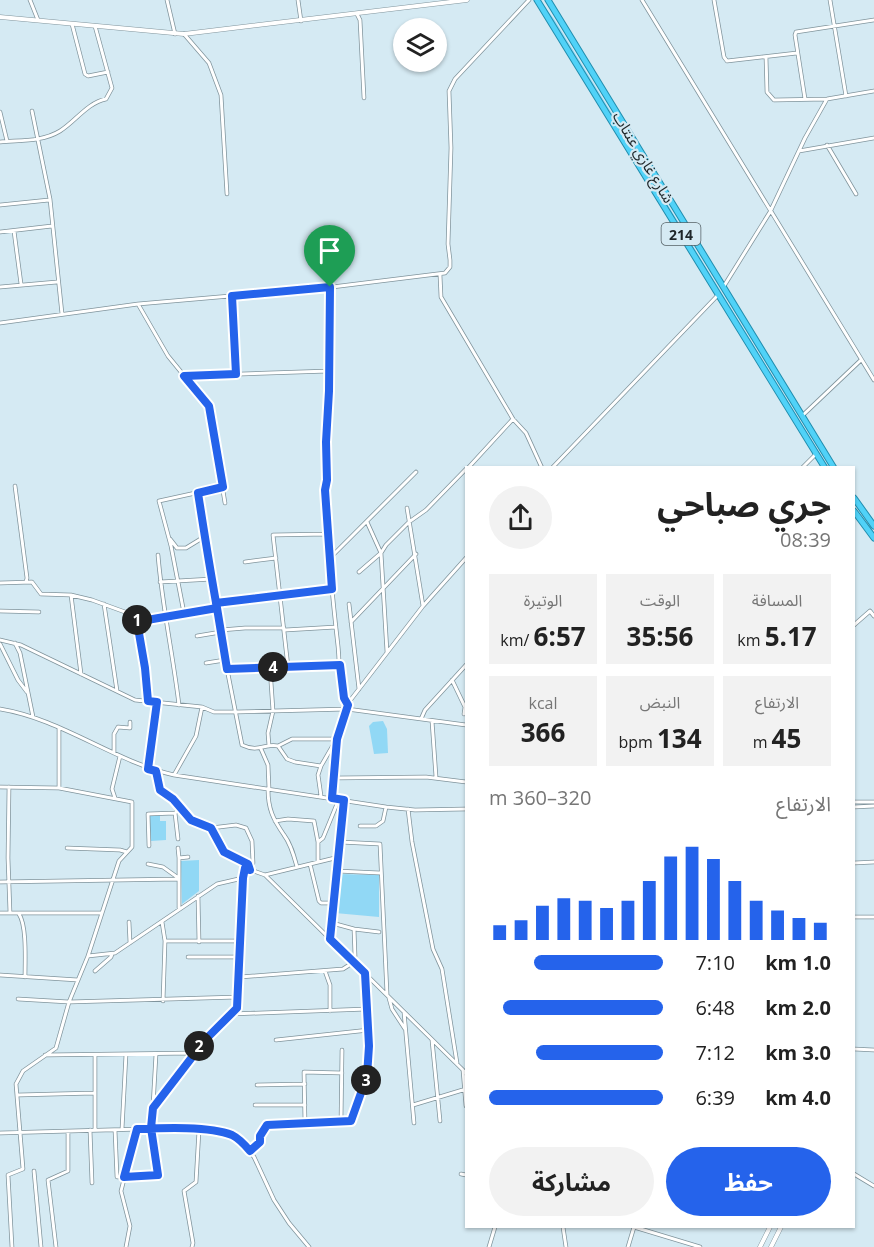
<!DOCTYPE html>
<html lang="ar">
<meta charset="utf-8">
<style>
:root{--surface:#fff;--page:#f2f2f2;--text:#222;--muted:#767676;--accent:#2563eb}
body{margin:0;font-family:"Open Sans","Noto Sans Arabic",sans-serif;background:var(--page);color:var(--text);direction:rtl;height:100vh;display:flex;flex-direction:column;font-size:22px;white-space:nowrap}
*{box-sizing:border-box;margin:0}
p{font-size:20px;color:var(--muted)}
.icon{flex:none;width:33px;height:33px;fill:none;stroke:currentColor;stroke-width:2;stroke-linecap:round;stroke-linejoin:round}
.map{position:relative;flex:1;overflow:hidden;direction:ltr}
.details{position:absolute;left:465px;top:466px;width:390px;height:762px;display:flex;flex-direction:column;background:var(--surface);border-radius:0px;box-shadow:0 2px 4px #0004;direction:rtl}
.details>*{flex:none}
.buttons{position:absolute;left:393px;top:18px;display:grid;gap:12px}
.buttons a{display:grid;place-items:center;width:54px;height:54px;border-radius:50%;background:var(--surface);box-shadow:0 2px 4px #0004;font-size:30px}
.pin{position:absolute;display:grid;place-items:center;width:51px;height:51px;color:#fff;margin:-62px -26px;border-radius:50% 50% 50% 0;rotate:-45deg;box-shadow:0 0 6px #0007}
.pin .icon{rotate:45deg}
.km{position:absolute;width:30px;height:30px;margin:-15px;border-radius:50%;background:#222;color:#fff;font-size:16px;line-height:30px;text-align:center}
.round{display:grid;place-items:center;flex:none;width:63px;height:63px;border-radius:32px;background:var(--page)}
.overview{display:flex;align-items:center;justify-content:space-between;height:102px;padding:0 24px}
h1{font-size:33px;font-weight:700;line-height:45px}
.figures{display:grid;grid-template-columns:repeat(3,1fr);gap:9px;height:102px;padding:6px 24px}
.figures div{display:grid;align-content:center;border-radius:0px;background:var(--page);text-align:center}
.figures b{font-size:26px;font-weight:700}
.figures small{font-size:16px;font-weight:400}
.figures p{font-size:16px}
.chart{height:168px;padding:12px 24px}
.chart p{display:flex;justify-content:space-between}
.chart svg{width:100%;height:108px;margin-top:6px;stroke:var(--accent);stroke-width:6}
.primary-button{display:flex;gap:12px;margin-top:auto;padding:12px 24px}
.primary-button a{flex:1;height:69px;border-radius:36px;background:var(--accent);color:#fff;font-size:24px;font-weight:700;line-height:69px;text-align:center}
.primary-button a+a{background:var(--page);color:var(--text)}
ul{padding:0 24px;list-style:none;font-size:20px}
li{display:grid;grid-template-columns:96px 72px 1fr;align-items:center;height:45px}
li i{height:15px;border-radius:8px;background:var(--accent)}
.map>svg:first-child{display:block}
.green{fill:#91d8f5}
.lines{fill:none;stroke-linecap:round;stroke-linejoin:round}
.minor-casing{stroke:#80949c;stroke-width:4.5}
.tertiary-casing{stroke:#80949c;stroke-width:5}
.trunk-casing{stroke:#228eae;stroke-width:7}
.minor{stroke:#fff;stroke-width:3}
.tertiary{stroke:#fff;stroke-width:4}
.trunk{stroke:#50d2f8;stroke-width:5}
.route-casing{stroke:#fff;stroke-width:12}
.route{stroke:#2563eb;stroke-width:8}
.labels{text-anchor:middle;dominant-baseline:central;stroke-width:4.5;stroke-linejoin:round;paint-order:stroke}
.shield{fill:#d5eaf3;stroke:#556166;stroke-width:1.5}
.shield-label{font-size:14px;font-weight:bold;fill:#1e2629}
.street-label{font-size:15px;fill:#1e2629;stroke:#d5eaf3}
</style>
<div class="map">
<svg width="874" height="1247" viewBox="0 0 874 1247">
<rect width="100%" height="100%" fill="#d5eaf3"/>
<path class="green" d="M541,2L554,19L829,468H827Z
M383,721L387,729L388,753L374,754L369,726L373,722Z
M160,814V821H166V840L151,841L149,815Z
M199,860V891L182,904L181,861Z
M339,874L379,875V917L335,913Z"/>
<g class="lines">
<g class="minor-casing">
<path id="minor" d="M30,0L38,20
M167,0L175,34
M298,0L301,21
M642,0L874,380
M714,0L724,57L727,61L797,53
M830,0L846,96
M357,14L360,20L364,98
M72,24L85,74L88,76L108,72
M184,34L209,63L221,95L227,194
M766,57L767,92L774,100L827,99L874,91
M805,99L795,35L796,32L874,20
M32,111L50,199L62,314
M0,112L7,141
M0,142C20,140 42,142 60,131C76,121 87,103 106,99L112,88L95,26
M827,145L856,194
M799,151L874,138
M0,205L49,200
M14,231L21,284
M0,232L52,226
M440,275L441,297L513,419L526,433L542,468
M724,286L770,212L805,138L827,99
M0,287L57,282
M330,287C329,351 327,415 327,480L325,490C327,542 332,594 338,646C340,665 338,688 348,704
M232,296L236,374
M138,304L168,356L209,406L225,503
M0,323L138,304L324,288L445,273L450,267V260L448,244L451,148L449,91L455,79L529,0
M185,376L329,371
M802,416L861,360
M468,468L513,419
M552,468L718,295
M802,468L816,454
M15,486L27,578L26,582
M198,493L227,669L242,745C259,753 265,743 278,746L292,739H337
M407,508L423,606
M367,522L381,553L387,652
M170,539L177,548H186L204,537
M158,555C162,605 173,655 179,705
M329,559L416,472
M245,562L276,558
M359,572L381,553L386,545L409,522L426,510L466,469
M160,582L212,579
M0,583L32,582L41,594L71,595L92,600L147,620L217,608
M71,595L81,674
M216,603L332,589
M104,604L117,691
M349,604L359,689
M0,611L39,612
M184,613L171,546L159,501L223,487
M136,616L148,701
M351,622L416,554
M854,625L870,611L874,616
M221,630L245,628H284
M285,630L336,627
M197,636L221,632
M0,640L21,645L135,700L202,707L196,736L174,775
M15,643L20,653L33,717
M0,644L18,680L27,692
M206,663L225,660
M288,667L273,535L327,534
M227,669L339,665
M452,680L465,707L464,714
M202,707L214,712H236L347,709L466,725
M0,709C62,719 113,761 174,775L386,807L415,810L466,809
M421,719L425,710L466,665
M432,721L436,777
M59,728V788
M269,746L268,733L273,711L270,668
M278,746L287,759L295,762L321,766L336,740
M261,749L268,765L269,789
M114,753V734L118,727L130,728V722
M321,766L318,775L321,796
M148,769L157,702
M156,771L160,790L173,799L191,820L211,828L224,852L248,864L250,870
M334,778L426,777L466,782
M0,787L59,788L132,802V847L119,861L88,956
M9,787L8,858L10,913
M268,789C268,809 273,819 284,835C291,844 294,856 297,867
M115,798L112,789L120,756
M332,798L337,739L349,702L423,606L466,558
M854,802H874
M854,807L874,806
M408,809L412,842L433,949L442,969L457,1063
M175,813L178,839
M275,821L288,819L314,821L318,842
M360,826H376L383,821L386,807
M211,828L236,825L246,828L252,841L253,863L249,866
M340,842L380,844L387,994
M149,846L148,814L175,813L181,809
M67,848L120,850L127,852
M178,848L179,858
M318,861V842L323,838L339,799
M854,863L874,862
M148,864L163,867L177,877
M310,864L319,901L321,903H334
M337,871L380,873
M265,875L466,1073
M0,882L179,879
M198,896L199,942
M179,908V858L188,857
M0,913H102
M19,914C27,926 25,961 25,977
M854,917H874
M129,922L130,943
M162,922L165,941L163,1001
M354,929L379,932
M330,938L339,857
M165,941H241
M188,957H240
M95,971L111,957L112,954
M325,971L330,985V1011
M0,975L78,980
M240,977L343,969L354,962L355,956L354,929L332,923
M389,998L392,1009L405,1029
M18,999L69,1002L238,997
M404,1012L414,1123
M232,1014L367,1009
M276,1040L369,1030
M432,1040L440,1121
M854,1049L874,1050
M45,1055L193,1053
M95,1055V1130
M463,1070L466,1106
M257,1085L305,1084
M18,1095L94,1093
M255,1105H305
M413,1105L466,1089
M153,1106L156,1054
M341,1122L342,1050
M305,1123L304,1072L342,1073
M122,1129L126,1054
M90,1130L92,1183
M115,1130L117,1177L158,1175L151,1128L153,1108L206,1039L237,1008L243,878L245,868L265,875L339,857L344,800
M0,1133L176,1128L234,1136L243,1143L254,1157L274,1200L289,1223L309,1247
M250,1151C259,1144 262,1134 267,1125L351,1121L367,1076L369,1046L366,975
M34,1171L41,1247
M461,1174L466,1175
M854,1174L874,1186
M563,1227L566,1247
M12,1247L8,1175L23,1169L16,1084L23,1071L56,1048L69,1002L88,956L115,953L217,884L243,878
M56,1247L48,1180L68,1171V1132
M126,1247L130,1226L121,1191L137,1129
M192,1247L193,1243L184,1191L196,1182L199,1130
M489,1247L495,1227
M628,1247L634,1227L700,1247"/>
</g>
<g class="tertiary-casing">
<path id="tertiary" d="M0,17L184,34L467,0
M760,1247L770,1227
M771,1247L781,1227"/>
</g>
<g class="trunk-casing">
<path id="trunk" d="M537,0L825,468
M548,0L834,468
M854,498L874,526
M854,511L874,538"/>
</g>
<use href="#minor" class="minor"/>
<use href="#tertiary" class="tertiary"/>
<use href="#trunk" class="trunk"/>
</g>
<g class="lines">
<g class="route-casing">
<path id="route" d="M330,287L329,391L326,442L327,480L325,490L332,589L216,603L217,608L147,620L136,616L145,668L148,701L157,702L148,769L156,771L160,790L173,799L191,820L211,828L224,852L248,864L250,870L245,868L243,878L237,1008L206,1039L153,1108L151,1128L158,1175L124,1177L137,1129C163,1128 209,1126 232,1135C240,1139 245,1145 250,1151L260,1142V1136L267,1125L351,1121L367,1076L369,1046L365,973L330,939L344,800L332,798L337,739L348,705L344,698L340,665L227,669L217,608C210,570 204,531 198,493L223,487L209,406L184,376L236,374L232,296L330,287"/>
</g>
<use href="#route" class="route"/>
</g>
<g class="labels">
<rect class="shield" x="661.5" y="223" width="39" height="22" rx="4.5"/>
<g class="shield-label">
<text x="681" y="234">214</text>
</g>
<g class="street-label">
<text transform="translate(644 157) rotate(59)">شارع غازي عنتاب</text>
</g>
</g>
</svg>
<div class="buttons">
<a><svg class="icon" aria-label="layers" viewBox="0 0 24 24"><path d="M12 4l9 5-9 5-9-5zM3 14l9 5 9-5"/></svg></a>
</div>
<div class="pin" style="left:330px;top:287px;background:#1e9e55"><svg class="icon" aria-label="arrive" viewBox="0 0 24 24"><path d="M6 21V4h12l-3 4 3 4H6"/></svg></div>
<b class="km" style="left:137px;top:620px">1</b>
<b class="km" style="left:199px;top:1046px">2</b>
<b class="km" style="left:366px;top:1080px">3</b>
<b class="km" style="left:273px;top:667px">4</b>
<section class="details">
<div class="overview"><div><h1>جري صباحي</h1><p>08:39</p></div><a class="round"><svg class="icon" aria-label="share" viewBox="0 0 24 24"><path d="M12 15V3M7 8l5-5 5 5M5 13v7h14v-7"/></svg></a></div>
<div class="figures">
<div><p>المسافة</p><b>5.17<small> km</small></b></div>
<div><p>الوقت</p><b>35:56</b></div>
<div><p>الوتيرة</p><b>6:57<small> /km</small></b></div>
</div>
<div class="figures">
<div><p>الارتفاع</p><b>45<small> m</small></b></div>
<div><p>النبض</p><b>134<small> bpm</small></b></div>
<div><p>kcal</p><b>366</b></div>
</div>
<div class="chart"><p><span>الارتفاع</span>320–360 m</p>
<svg viewBox="0 0 160 44" preserveAspectRatio="none"><path d="M5 44V38M15 44V36M25 44V30M35 44V27M45 44V28M55 44V31M65 44V28M75 44V20M85 44V10M95 44V6M105 44V11M115 44V20M125 44V28M135 44V32M145 44V35M155 44V37"/></svg>
</div>
<ul>
<li><b>1.0 km</b>7:10<i style="width:74%"></i></li>
<li><b>2.0 km</b>6:48<i style="width:92%"></i></li>
<li><b>3.0 km</b>7:12<i style="width:73%"></i></li>
<li><b>4.0 km</b>6:39<i style="width:100%"></i></li>
</ul>
<div class="primary-button"><a>حفظ</a><a>مشاركة</a></div>
</section>
</div>
